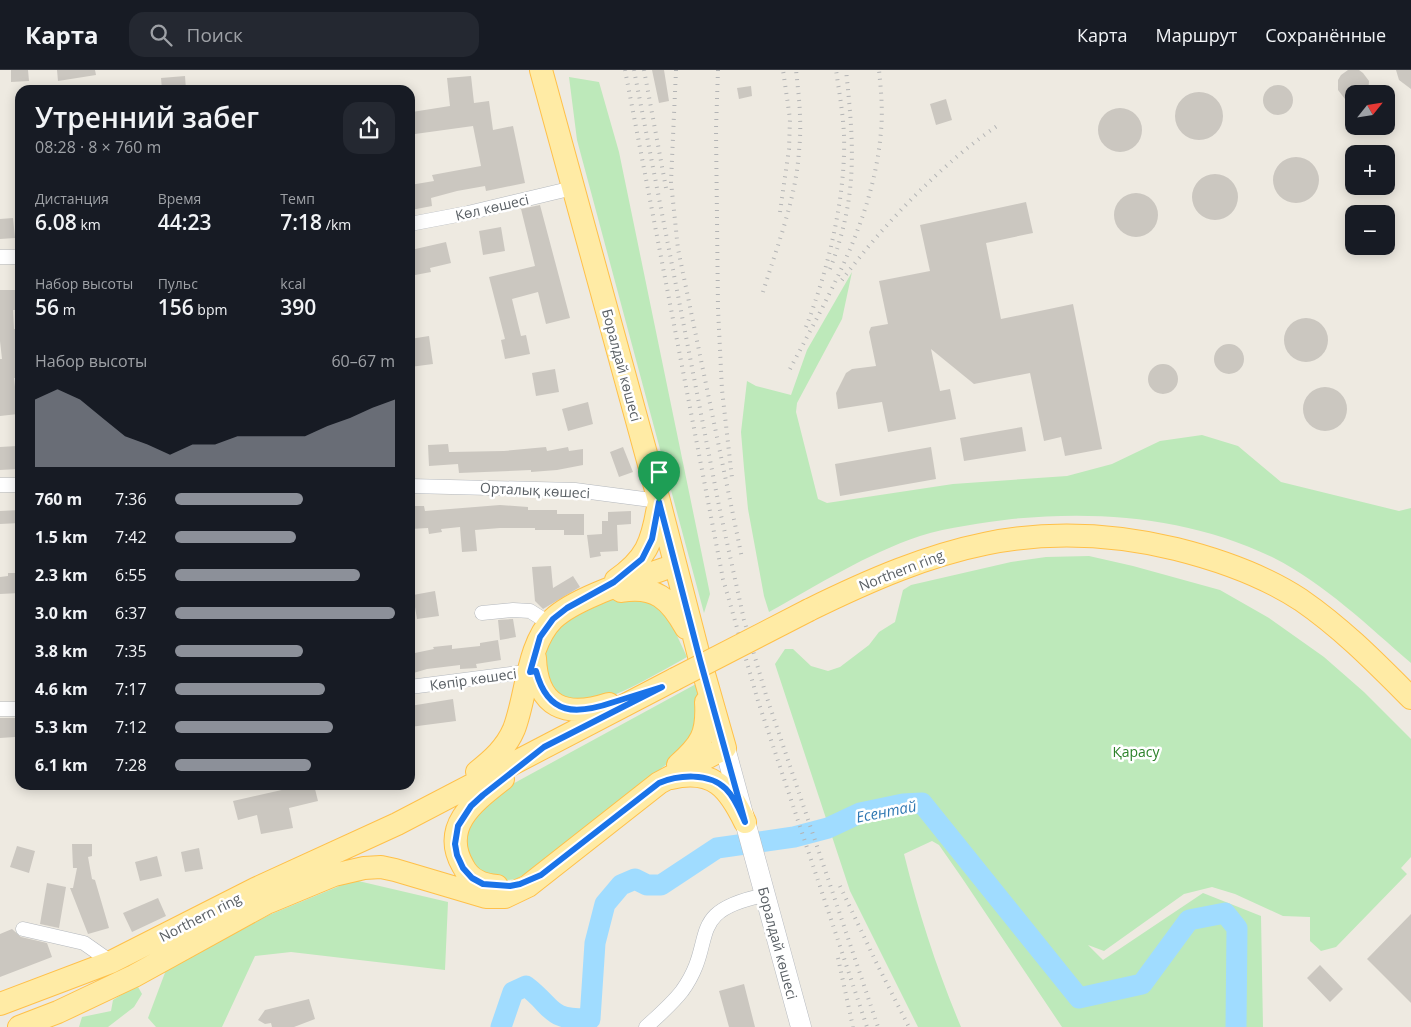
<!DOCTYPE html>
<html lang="ru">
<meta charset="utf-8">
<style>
:root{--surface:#171b24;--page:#242831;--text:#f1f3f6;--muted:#9ea1a6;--line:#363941;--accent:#8c9099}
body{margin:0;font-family:"Open Sans",sans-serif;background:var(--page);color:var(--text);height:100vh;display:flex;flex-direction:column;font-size:19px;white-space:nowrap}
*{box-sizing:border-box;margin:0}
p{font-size:16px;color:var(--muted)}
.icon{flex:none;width:28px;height:28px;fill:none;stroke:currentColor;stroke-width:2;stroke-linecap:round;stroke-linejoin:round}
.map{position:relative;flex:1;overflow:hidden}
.sheet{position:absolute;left:15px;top:15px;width:400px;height:705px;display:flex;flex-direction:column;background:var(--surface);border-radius:15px;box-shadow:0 2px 12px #0003}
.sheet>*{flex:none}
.needle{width:32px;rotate:60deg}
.tools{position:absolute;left:1345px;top:15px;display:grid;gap:10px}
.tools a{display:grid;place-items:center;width:50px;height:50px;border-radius:10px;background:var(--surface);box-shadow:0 2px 12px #0003;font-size:25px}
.pin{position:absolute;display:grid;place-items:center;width:42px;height:42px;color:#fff;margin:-51px -21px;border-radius:50% 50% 50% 0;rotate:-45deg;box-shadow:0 0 5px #0007}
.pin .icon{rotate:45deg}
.round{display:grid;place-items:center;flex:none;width:52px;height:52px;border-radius:15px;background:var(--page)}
.summary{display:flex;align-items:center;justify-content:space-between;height:85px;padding:0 20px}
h1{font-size:28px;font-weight:600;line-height:38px}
.stats{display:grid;grid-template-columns:repeat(3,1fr);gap:8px;height:85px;padding:5px 20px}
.stats div{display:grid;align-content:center}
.stats b{font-size:21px;font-weight:600}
.stats small{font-size:14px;font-weight:400}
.stats p{font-size:14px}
.chart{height:140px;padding:10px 20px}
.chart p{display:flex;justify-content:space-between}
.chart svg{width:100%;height:90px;margin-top:5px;fill:var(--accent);opacity:.7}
ul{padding:0 20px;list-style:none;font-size:16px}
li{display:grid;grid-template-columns:80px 60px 1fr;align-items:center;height:38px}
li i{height:12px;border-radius:6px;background:var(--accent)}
header{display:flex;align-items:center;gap:30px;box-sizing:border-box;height:70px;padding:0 25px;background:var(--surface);border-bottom:1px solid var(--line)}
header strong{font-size:24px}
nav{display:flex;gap:28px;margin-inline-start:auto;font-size:18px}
.search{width:350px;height:45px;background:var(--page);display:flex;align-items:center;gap:12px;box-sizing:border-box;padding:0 18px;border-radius:15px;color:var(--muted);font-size:19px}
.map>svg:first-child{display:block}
.green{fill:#bde9ba}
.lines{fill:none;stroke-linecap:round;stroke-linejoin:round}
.river{stroke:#a0dcff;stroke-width:21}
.building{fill:#cbc7c0}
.minor-casing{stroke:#b4b8bd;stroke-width:15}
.secondary-casing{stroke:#b5b9bf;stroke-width:21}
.primary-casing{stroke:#ffc049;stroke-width:24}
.minor{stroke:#fff;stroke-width:14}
.secondary{stroke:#fff;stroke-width:20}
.primary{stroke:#ffeba5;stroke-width:22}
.rail{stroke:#b3b4b5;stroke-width:4;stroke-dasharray:1 6;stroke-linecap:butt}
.primary-bridge-casing{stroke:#ffc049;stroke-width:24;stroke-linecap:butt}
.primary-bridge{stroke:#ffeba5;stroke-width:22}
.route-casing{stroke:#fff;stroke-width:10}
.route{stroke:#1a73e8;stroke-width:6}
.labels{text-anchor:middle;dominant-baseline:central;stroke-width:5;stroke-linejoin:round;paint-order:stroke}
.street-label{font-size:14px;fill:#595f64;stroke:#fff}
.park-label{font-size:14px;fill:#2c822a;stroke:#fff}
.water-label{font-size:15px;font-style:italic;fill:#3078b2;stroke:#fff}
</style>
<header>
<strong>Карта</strong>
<div class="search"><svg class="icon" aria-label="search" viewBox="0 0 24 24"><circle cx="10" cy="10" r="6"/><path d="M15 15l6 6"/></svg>Поиск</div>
<nav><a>Карта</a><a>Маршрут</a><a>Сохранённые</a></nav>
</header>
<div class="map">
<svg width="1411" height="957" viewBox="0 0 1411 957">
<rect width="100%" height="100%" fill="#eeeae1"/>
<path class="green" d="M569,7L599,12L619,82L710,524L704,543L577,70Z
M852,202L842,249L797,333L796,342L818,429L827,433L953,414L1067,406L1112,394L1160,371L1202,365L1238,376L1281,412L1399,441L1411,438V593C1368,556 1325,514 1274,488C1192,448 1101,440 1012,449C982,453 949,457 920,466C866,484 818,515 769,542L764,526L748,439L744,398L741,362L747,311L756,316L791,325L807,280Z
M1089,486L1133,496L1220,520L1269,548L1324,587L1364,622L1411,669V787L1401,798L1407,804L1336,877L1321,881L1310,871V847L1283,846L1235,824L1212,817L1184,824L1104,881L1088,875L1103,890L1203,823L1261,846L1263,957H1062L962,808L939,775L932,771L904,784C919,844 937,900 961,957H918L850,821L775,594L785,579H793L811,596L828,601L840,597L869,575L879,562L895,552L903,520L911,515L1011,492L1046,487Z
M633,526L658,537L672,555L687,587C663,600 612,631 587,633C578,634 565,628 556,626L542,588L546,575L563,551L604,529Z
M696,614L701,651L682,682L535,798L516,809L507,810L486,807L469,790L463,762L496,723Z
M354,810L448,832L445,900L291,882L255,886L222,957H156L148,948L166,900L269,845Z
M137,915L142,924L134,937L108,957H79L82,947L111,941L113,930Z"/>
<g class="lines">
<path class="river" d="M501,957L513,922L526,916C555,938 547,950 590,949L595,873L605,834L621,815L635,809L647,815H661L717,778L794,767L828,758L860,743L903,734L922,733L1079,928L1142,914L1189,850L1225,843L1237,858L1236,957"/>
</g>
<path class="building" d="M11,0H28L29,11L11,12Z
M57,0H95L96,5L58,11Z
M652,0H664L669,31L659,33Z
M1348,0H1359L1363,3L1369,11L1368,24H1354V33L1345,29L1338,20V10L1341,5Z
M1396,0H1411V19L1399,10Z
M185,6L186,20H162L161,8Z
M471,6L474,33L489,31L493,60L513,56L525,113L486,121L485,116L457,121L431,128L432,136L411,140L410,115L434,111L432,105L481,96L473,56L415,64L412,42L450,36L447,8Z
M1263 30a15 15 0 1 1 30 0a15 15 0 1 1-30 0Z
M751,16L752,26L739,29L737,18Z
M1175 46a24 24 0 1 1 48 0a24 24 0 1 1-48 0Z
M946,29L952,50L936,55L930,34Z
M1098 60a22 22 0 1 1 44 0a22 22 0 1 1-44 0Z
M1273 110a23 23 0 1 1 46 0a23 23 0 1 1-46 0Z
M1192 127a23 23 0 1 1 46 0a23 23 0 1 1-46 0Z
M1114 145a22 22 0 1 1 44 0a22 22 0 1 1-44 0Z
M1026,132L1033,163L986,173L1001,249L1073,234L1102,379L1065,386L1061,367L1044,371L1030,303L974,314L931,279L940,321L950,319L956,349L888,362L882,332L838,339L836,323L846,303L852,299L876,296L869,262L871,257L888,254L879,211L930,201L920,155Z
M540,135L570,248L546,254L538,222L512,229L521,266L526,265L530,284L505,289L501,270L505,269L489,207L535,196L521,139Z
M13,148L15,168L0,169V149Z
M501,157L505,181L483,185L479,161Z
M446,172L451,193L430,198L431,202L415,205L411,180Z
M0,220H20V240H13L14,259H20V308H14L18,344L0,346V289H2L0,271Z
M1284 270a22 22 0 1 1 44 0a22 22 0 1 1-44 0Z
M429,266L433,294L410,297V269Z
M1214 289a15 15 0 1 1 30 0a15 15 0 1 1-30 0Z
M1148 309a15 15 0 1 1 30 0a15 15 0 1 1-30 0Z
M555,299L559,322L536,326L532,303Z
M1303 339a22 22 0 1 1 44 0a22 22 0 1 1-44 0Z
M588,332L593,354L568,361L562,339Z
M1022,357L1026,381L964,391L960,368Z
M448,374L449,382L504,381L546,377L547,381L568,377L569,381L583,379V395L557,400L531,402V400L459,403L458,394L429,396L428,375Z
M17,376L18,399L0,400V377Z
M623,377L633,402L619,407L610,382Z
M931,377L936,409L840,426L835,394Z
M500,435L528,437V440H557V444H584V465H564V460H535V458H500L475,460L477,481L462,482L460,457L441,459L442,462L429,464L428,458L410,459V436H424L425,441Z
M20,440V453L0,454V441Z
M631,441V454L617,455L618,481L600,482L601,486L590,488L587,465L602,464V451H608V442Z
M551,496L553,518L573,506L580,517L543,539L535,531L532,497Z
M8,503H20V523L0,524V507L8,506Z
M435,521L439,546L417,549L413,525Z
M513,549L516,567L500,570L498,550Z
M498,570L501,590L476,594L477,598L460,599V595L427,599L410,604V584L434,579L433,577L452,575V579L480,576V573Z
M453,629L456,651L410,657V636Z
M0,648H15V667L0,668Z
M294,715H314L318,731L289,738L293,758L261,764L257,745L238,750L233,731L295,717Z
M72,774H92V786L88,787L92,809L95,810L109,858L88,864L70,818H73L77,798H73Z
M17,776L35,781L29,803L10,797Z
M199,778L203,799L185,802L181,782Z
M157,786L162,806L140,811L135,792Z
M47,813L66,817L59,858L40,854Z
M158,828L166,846L132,862L123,843Z
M1411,844V933L1367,889Z
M12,859L21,867L47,873L52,887L0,907V864Z
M1320,895L1343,919L1330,932L1307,908Z
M744,914L755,957H729L719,921Z
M309,929L315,949L294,957H272L271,953L265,954L258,950L265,940Z"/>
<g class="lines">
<g class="minor-casing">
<path id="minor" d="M410,154L468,143L573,118
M0,187H20
M0,415H20
M410,416L575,420L659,431
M482,543L513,540L530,541L549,553
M410,617L533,601
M0,639H20
M23,859L84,873L111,892
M646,957C658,946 672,934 682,921C719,870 682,842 765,825"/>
</g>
<g class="secondary-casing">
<path id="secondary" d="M725,678L801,957"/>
</g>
<g class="primary-casing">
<path id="primary" d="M616,510C646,489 652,473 658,437
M621,521C655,515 670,529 686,558
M809,540C935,478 1034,445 1176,479C1220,490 1263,505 1301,530C1343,559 1376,593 1411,628
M535,588C537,638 566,648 609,634
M678,695C701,675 708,664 706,632
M477,702C492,690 506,678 514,659C527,625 527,575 553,549C577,526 643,507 675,495
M671,708C714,698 729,719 745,752
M497,816C482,815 470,810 463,796C440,756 475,731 503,709
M269,832L334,805L364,798L381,797L395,800L486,827H505L528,816L659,713L725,678L700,590L659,431L541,0
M0,934L111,892L255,819L397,754L675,609
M19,957L58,942L134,906L281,825"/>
</g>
<use href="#minor" class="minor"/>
<use href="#secondary" class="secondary"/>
<use href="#primary" class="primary"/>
<path class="rail" d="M625,0L723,509L758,631L867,957
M634,0L719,436L744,550L766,625L878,957
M644,0L666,118
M676,0L671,112L678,179L742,488
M718,0L716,59L718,239L722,320L732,408
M780,142L789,79L790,49L783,0
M830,199C858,126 854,76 846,0
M842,210C882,156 944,91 1000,54
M763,222C777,176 796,129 799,81C802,53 799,27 796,0
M806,257C828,200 846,127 844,65C843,43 839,21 836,0
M790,299C830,223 874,148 881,61C883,41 881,20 879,0
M840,816L877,894L909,957
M838,888L853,957"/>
<g class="primary-bridge-casing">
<path id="primary-bridge" d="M675,609L809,540"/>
</g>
<use href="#primary-bridge" class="primary-bridge"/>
</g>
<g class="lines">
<g class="route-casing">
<path id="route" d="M659,432L700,590L745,752C740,741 735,728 726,719C709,702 678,705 659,713L541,805L520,814L510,816L483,814L472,808L463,798L457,785L455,774L458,756L471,736L483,725L544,677L662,617C646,622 630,627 614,632C576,645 548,646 536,601L530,602L540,567L553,549L567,538L614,512L642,489L652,469Z"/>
</g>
<use href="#route" class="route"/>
</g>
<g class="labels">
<g class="street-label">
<text transform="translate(492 137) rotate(-13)">Көл көшесі</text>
<text transform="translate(622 295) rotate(75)">Боралдай көшесі</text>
<text transform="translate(535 420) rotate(3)">Орталық көшесі</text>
<text transform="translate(901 500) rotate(-21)">Northern ring</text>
<text transform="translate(473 609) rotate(-8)">Көпір көшесі</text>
<text transform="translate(200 847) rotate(-27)">Northern ring</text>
<text transform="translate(778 873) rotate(75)">Боралдай көшесі</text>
</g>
<g class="park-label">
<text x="1136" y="681">Қарасу</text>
</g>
<g class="water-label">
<text transform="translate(886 741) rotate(-11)">Есентай</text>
</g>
</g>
</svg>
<div class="tools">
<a><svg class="needle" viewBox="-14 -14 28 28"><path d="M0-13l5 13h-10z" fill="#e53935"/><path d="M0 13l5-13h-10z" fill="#9ea1a6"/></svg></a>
<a>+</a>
<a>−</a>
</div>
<div class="pin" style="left:659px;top:432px;background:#1e9e55"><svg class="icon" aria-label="arrive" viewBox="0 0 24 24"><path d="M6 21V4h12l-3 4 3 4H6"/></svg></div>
<section class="sheet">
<div class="summary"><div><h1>Утренний забег</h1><p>08:28 · 8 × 760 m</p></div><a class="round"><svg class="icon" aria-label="share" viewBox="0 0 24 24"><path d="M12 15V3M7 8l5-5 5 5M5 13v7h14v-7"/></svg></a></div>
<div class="stats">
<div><p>Дистанция</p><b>6.08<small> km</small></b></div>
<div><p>Время</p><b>44:23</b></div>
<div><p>Темп</p><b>7:18<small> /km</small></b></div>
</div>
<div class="stats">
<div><p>Набор высоты</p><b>56<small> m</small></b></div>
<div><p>Пульс</p><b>156<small> bpm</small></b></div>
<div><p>kcal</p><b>390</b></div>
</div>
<div class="chart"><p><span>Набор высоты</span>60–67 m</p>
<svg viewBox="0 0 160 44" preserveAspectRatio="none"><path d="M0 44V11L10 6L20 11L30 20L40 29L50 33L60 38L70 33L80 33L90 29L100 29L110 29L120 29L130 24L140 20L150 15L160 11V44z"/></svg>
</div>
<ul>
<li><b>760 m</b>7:36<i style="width:58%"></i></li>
<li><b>1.5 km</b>7:42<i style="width:55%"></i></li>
<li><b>2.3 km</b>6:55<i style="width:84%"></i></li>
<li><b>3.0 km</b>6:37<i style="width:100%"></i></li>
<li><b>3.8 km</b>7:35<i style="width:58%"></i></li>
<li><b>4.6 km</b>7:17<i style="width:68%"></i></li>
<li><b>5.3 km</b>7:12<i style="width:72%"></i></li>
<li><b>6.1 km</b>7:28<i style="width:62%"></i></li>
</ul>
</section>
</div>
